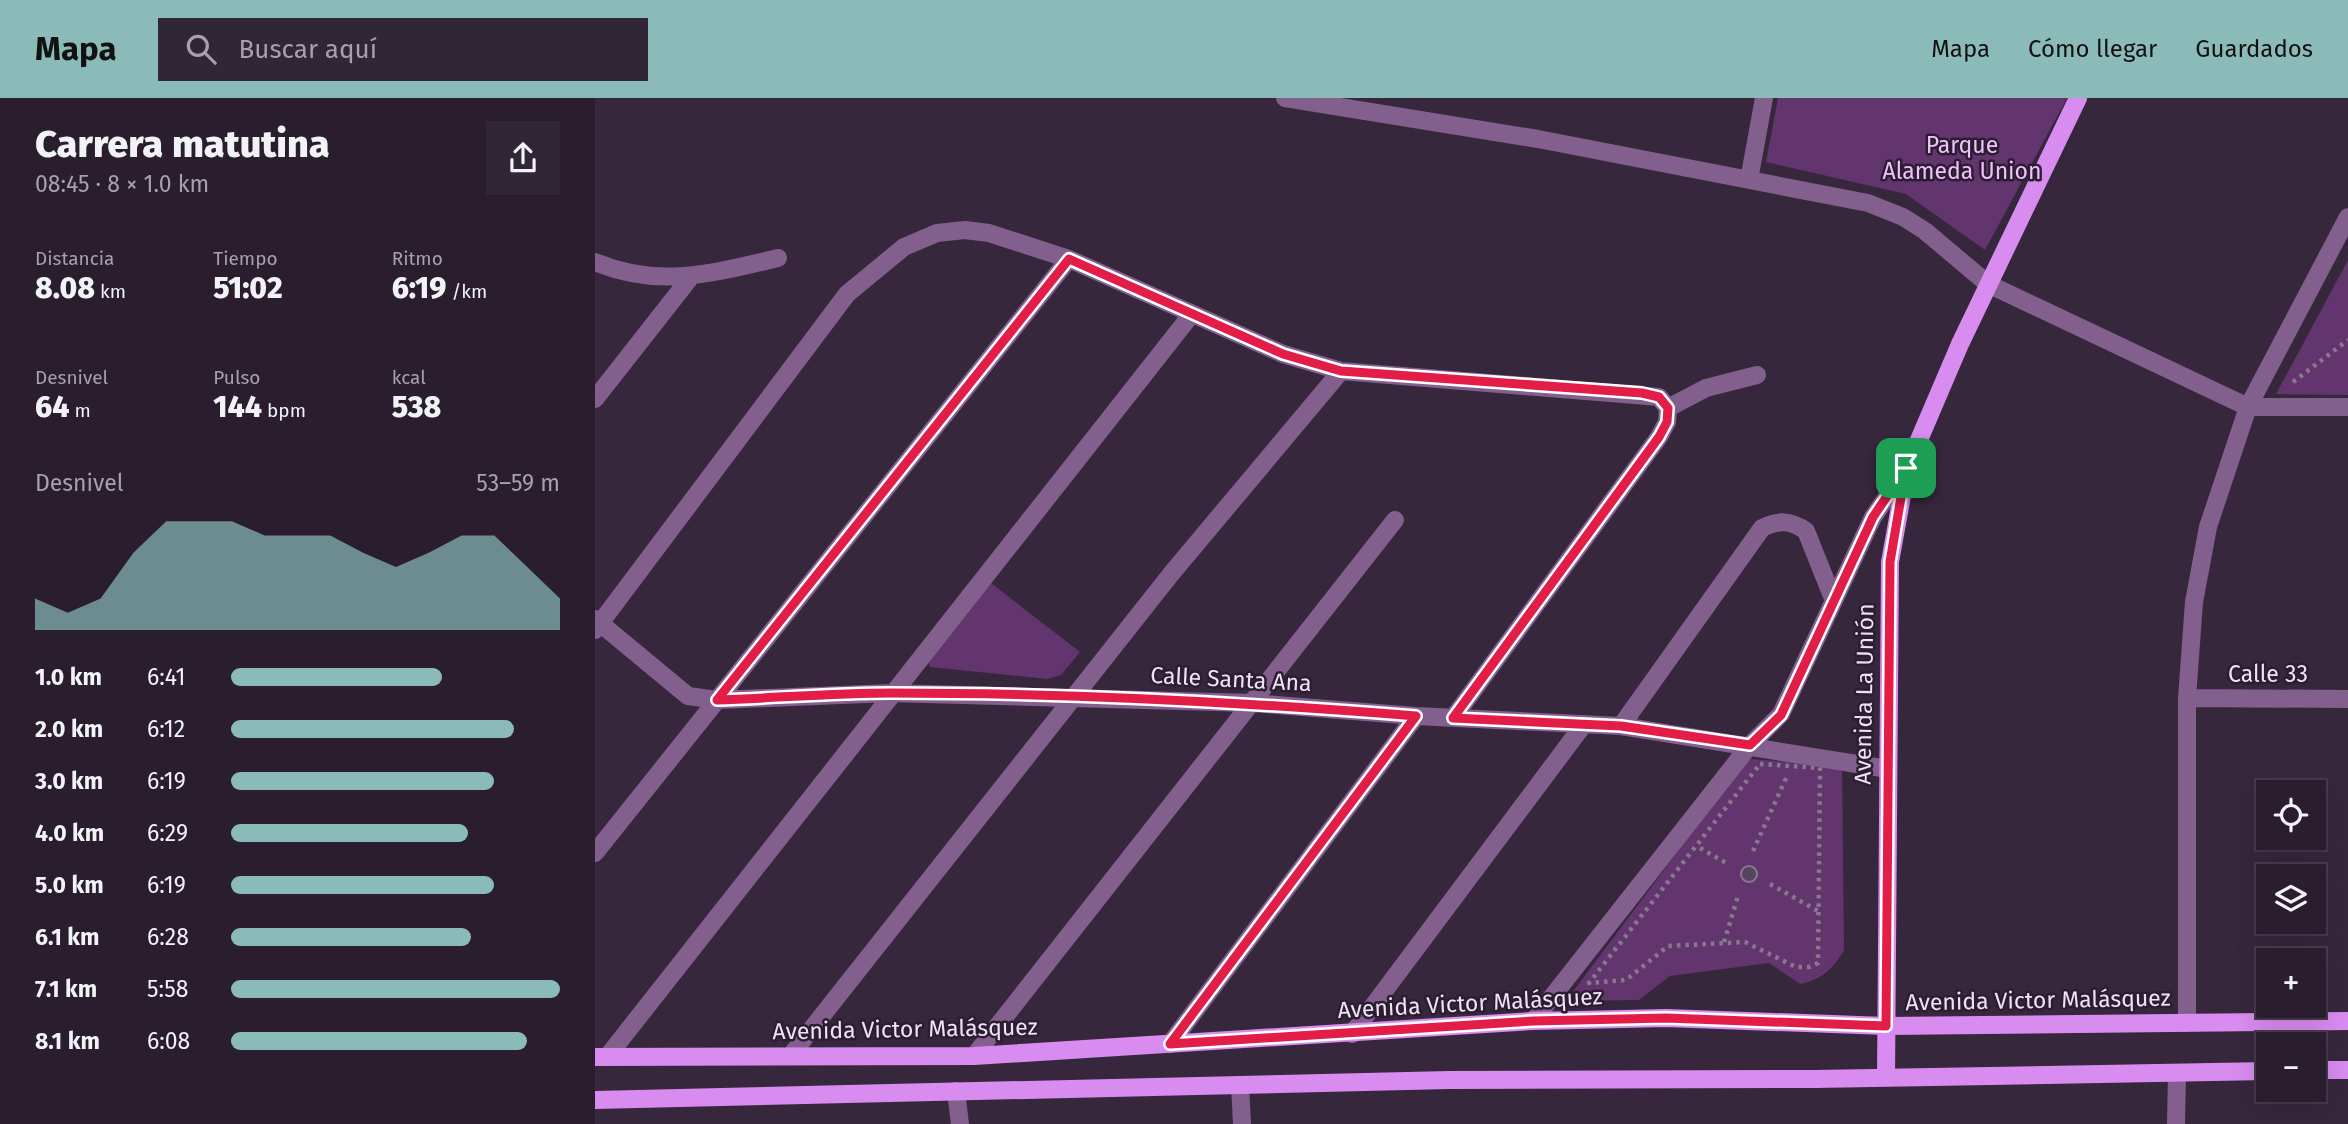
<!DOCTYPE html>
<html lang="es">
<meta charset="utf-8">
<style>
:root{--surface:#291d2e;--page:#312636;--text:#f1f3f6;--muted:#a5a2aa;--line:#453b4a;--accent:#8bbbb9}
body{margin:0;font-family:"Fira Sans",sans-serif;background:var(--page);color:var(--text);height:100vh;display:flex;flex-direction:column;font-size:26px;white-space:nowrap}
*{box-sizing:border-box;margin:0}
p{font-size:23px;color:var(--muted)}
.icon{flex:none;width:38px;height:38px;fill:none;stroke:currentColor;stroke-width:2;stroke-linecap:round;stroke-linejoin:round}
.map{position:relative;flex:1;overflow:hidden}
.sheet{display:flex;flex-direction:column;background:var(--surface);width:595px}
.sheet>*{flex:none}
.tools{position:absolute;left:1661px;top:682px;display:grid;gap:14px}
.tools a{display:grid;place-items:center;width:70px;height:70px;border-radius:0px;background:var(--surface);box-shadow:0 7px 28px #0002,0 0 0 2px var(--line);font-size:35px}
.pin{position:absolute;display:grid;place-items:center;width:60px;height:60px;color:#fff;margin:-30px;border-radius:14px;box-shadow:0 4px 10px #0006}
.round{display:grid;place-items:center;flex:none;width:74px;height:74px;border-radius:0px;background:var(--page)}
.head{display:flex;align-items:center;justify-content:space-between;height:119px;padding:0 35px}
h1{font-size:38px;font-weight:800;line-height:52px}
.stats{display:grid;grid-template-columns:repeat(3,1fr);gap:10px;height:119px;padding:7px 35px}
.stats div{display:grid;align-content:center}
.stats b{font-size:30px;font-weight:800}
.stats small{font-size:19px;font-weight:400}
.stats p{font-size:19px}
.chart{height:196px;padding:14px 35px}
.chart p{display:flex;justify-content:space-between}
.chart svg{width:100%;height:126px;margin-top:7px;fill:var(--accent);opacity:.7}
ul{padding:0 35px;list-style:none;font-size:23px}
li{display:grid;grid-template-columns:112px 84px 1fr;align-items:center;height:52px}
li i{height:18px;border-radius:9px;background:var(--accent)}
header{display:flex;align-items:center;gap:42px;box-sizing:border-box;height:98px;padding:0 35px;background:var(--accent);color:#111}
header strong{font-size:33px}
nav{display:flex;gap:38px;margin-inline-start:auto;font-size:24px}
.search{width:490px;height:63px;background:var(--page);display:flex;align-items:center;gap:18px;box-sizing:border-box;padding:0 24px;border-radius:0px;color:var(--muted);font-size:26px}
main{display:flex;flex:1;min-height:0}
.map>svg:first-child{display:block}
.green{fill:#62356f}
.building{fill:#56445c;stroke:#8c7892;stroke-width:2}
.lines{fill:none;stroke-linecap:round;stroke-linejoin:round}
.path{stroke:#87798c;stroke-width:4.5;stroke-dasharray:3.5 5;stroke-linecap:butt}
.minor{stroke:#835f8e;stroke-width:18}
.major{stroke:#d88cef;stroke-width:18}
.route-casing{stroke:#fff;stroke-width:14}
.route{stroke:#e11d48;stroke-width:9}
.labels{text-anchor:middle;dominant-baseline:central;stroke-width:5;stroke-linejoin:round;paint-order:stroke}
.park-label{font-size:23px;fill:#eec1fc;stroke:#2d1d32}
.street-label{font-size:23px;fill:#eee3f2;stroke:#2d1d32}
</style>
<header>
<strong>Mapa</strong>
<div class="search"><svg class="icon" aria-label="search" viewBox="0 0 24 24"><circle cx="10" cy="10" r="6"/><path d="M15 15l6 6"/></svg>Buscar aquí</div>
<nav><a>Mapa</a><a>Cómo llegar</a><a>Guardados</a></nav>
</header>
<main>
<section class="sheet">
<div class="head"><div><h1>Carrera matutina</h1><p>08:45 · 8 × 1.0 km</p></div><a class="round"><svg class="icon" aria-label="share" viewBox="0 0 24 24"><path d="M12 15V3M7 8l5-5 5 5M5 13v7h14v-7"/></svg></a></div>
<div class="stats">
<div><p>Distancia</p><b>8.08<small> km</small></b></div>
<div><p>Tiempo</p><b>51:02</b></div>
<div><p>Ritmo</p><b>6:19<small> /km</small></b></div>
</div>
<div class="stats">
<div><p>Desnivel</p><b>64<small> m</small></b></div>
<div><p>Pulso</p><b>144<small> bpm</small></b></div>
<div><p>kcal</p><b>538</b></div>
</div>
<div class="chart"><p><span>Desnivel</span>53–59 m</p>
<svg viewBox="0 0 160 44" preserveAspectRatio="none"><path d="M0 44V33L10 38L20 33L30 17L40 6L50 6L60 6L70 11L80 11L90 11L100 17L110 22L120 17L130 11L140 11L150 22L160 33V44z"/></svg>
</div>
<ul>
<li><b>1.0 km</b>6:41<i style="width:64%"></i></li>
<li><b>2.0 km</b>6:12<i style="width:86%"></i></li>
<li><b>3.0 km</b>6:19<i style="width:80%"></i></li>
<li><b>4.0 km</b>6:29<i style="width:72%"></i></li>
<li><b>5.0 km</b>6:19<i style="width:80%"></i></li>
<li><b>6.1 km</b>6:28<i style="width:73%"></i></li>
<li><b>7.1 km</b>5:58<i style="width:100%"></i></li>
<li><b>8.1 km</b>6:08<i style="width:90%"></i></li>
</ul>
</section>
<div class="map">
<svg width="1753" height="1026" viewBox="0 0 1753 1026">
<rect width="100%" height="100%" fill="#37273d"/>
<path class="green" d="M1183,0H1472L1390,152L1311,96L1171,64Z
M1753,162V297L1681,296Z
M396,485L485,554L466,577L452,581L335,569L333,562Z
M1152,661L1247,667L1249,852C1238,871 1228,881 1205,886L1174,865L1075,878L1044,902L971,903Z"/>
<path class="building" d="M1146 776a8 8 0 1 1 16 0a8 8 0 1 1-16 0Z"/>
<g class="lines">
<path class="path" d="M1698,284L1753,242
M1165,666L1225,670L1223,865L1214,869H1201L1150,844L1073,848L1031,882L994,885Z
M1105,750L1133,766
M1158,753L1192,678
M1175,786L1223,813
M1129,844L1143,798"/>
<path class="minor" d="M690,0L943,41L1273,105L1308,119L1330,133L1393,186L1653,309H1753
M1154,82L1169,0
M0,164C64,191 119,175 183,160
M0,301L95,180
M1073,310L1111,290L1162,277
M0,521L93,598L122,602L295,595L657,605L821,618L1026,628L1293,671
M0,532L252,196L309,149L342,135L370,132L394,135L474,161L688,256L746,273L1064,299L1073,310L1072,324L1064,339L858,620
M1592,600L1753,601
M1026,628L1167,430C1183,422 1196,422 1211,433L1239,503
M0,755L474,161
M938,923L1155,647L1186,616L1278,419L1312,370
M1592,925V600L1599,504L1613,429L1653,309L1753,119
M757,936L989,626
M575,946L821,618
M196,957L576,476L746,273
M379,958L800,422
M12,959L596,217
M645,987L647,1026
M361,993L365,1026
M1581,1026L1582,975"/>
<path class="major" d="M0,959L379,958L938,923L1071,920L1291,928L1753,923
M1718,972H1753
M1291,980L1295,464L1312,370L1365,246L1483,0
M0,1002L854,982L1220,981L1673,973"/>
</g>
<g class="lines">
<g class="route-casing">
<path id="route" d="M474,161L688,256L746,273L1047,295L1064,299L1073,310L1072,324L1064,339L858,620L1026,628L1155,647L1186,617L1278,419L1311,370L1295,464L1291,928L1071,920L938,923L575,946L821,618C647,604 472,595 297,595C239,595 181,600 122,602Z"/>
</g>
<use href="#route" class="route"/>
</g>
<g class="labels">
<g class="park-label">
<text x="1367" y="47">Parque<tspan x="1367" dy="26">Alameda Union</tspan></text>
</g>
<g class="street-label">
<text x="1673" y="576">Calle 33</text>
<text transform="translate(636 581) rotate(3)">Calle Santa Ana</text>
<text transform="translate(1269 596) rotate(-89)">Avenida La Unión</text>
<text transform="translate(1443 902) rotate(-1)">Avenida Victor Malásquez</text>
<text transform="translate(875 905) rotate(-3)">Avenida Victor Malásquez</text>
<text transform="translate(310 931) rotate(-1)">Avenida Victor Malásquez</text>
</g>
</g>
</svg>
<div class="tools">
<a><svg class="icon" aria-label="locate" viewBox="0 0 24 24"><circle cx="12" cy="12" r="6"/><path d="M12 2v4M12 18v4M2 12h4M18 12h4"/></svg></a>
<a><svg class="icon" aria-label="layers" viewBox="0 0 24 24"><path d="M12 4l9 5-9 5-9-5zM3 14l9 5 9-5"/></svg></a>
<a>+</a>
<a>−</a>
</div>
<div class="pin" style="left:1311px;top:370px;background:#1e9e55"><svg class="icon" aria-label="arrive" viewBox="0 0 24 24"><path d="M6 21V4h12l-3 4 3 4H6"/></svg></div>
</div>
</main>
